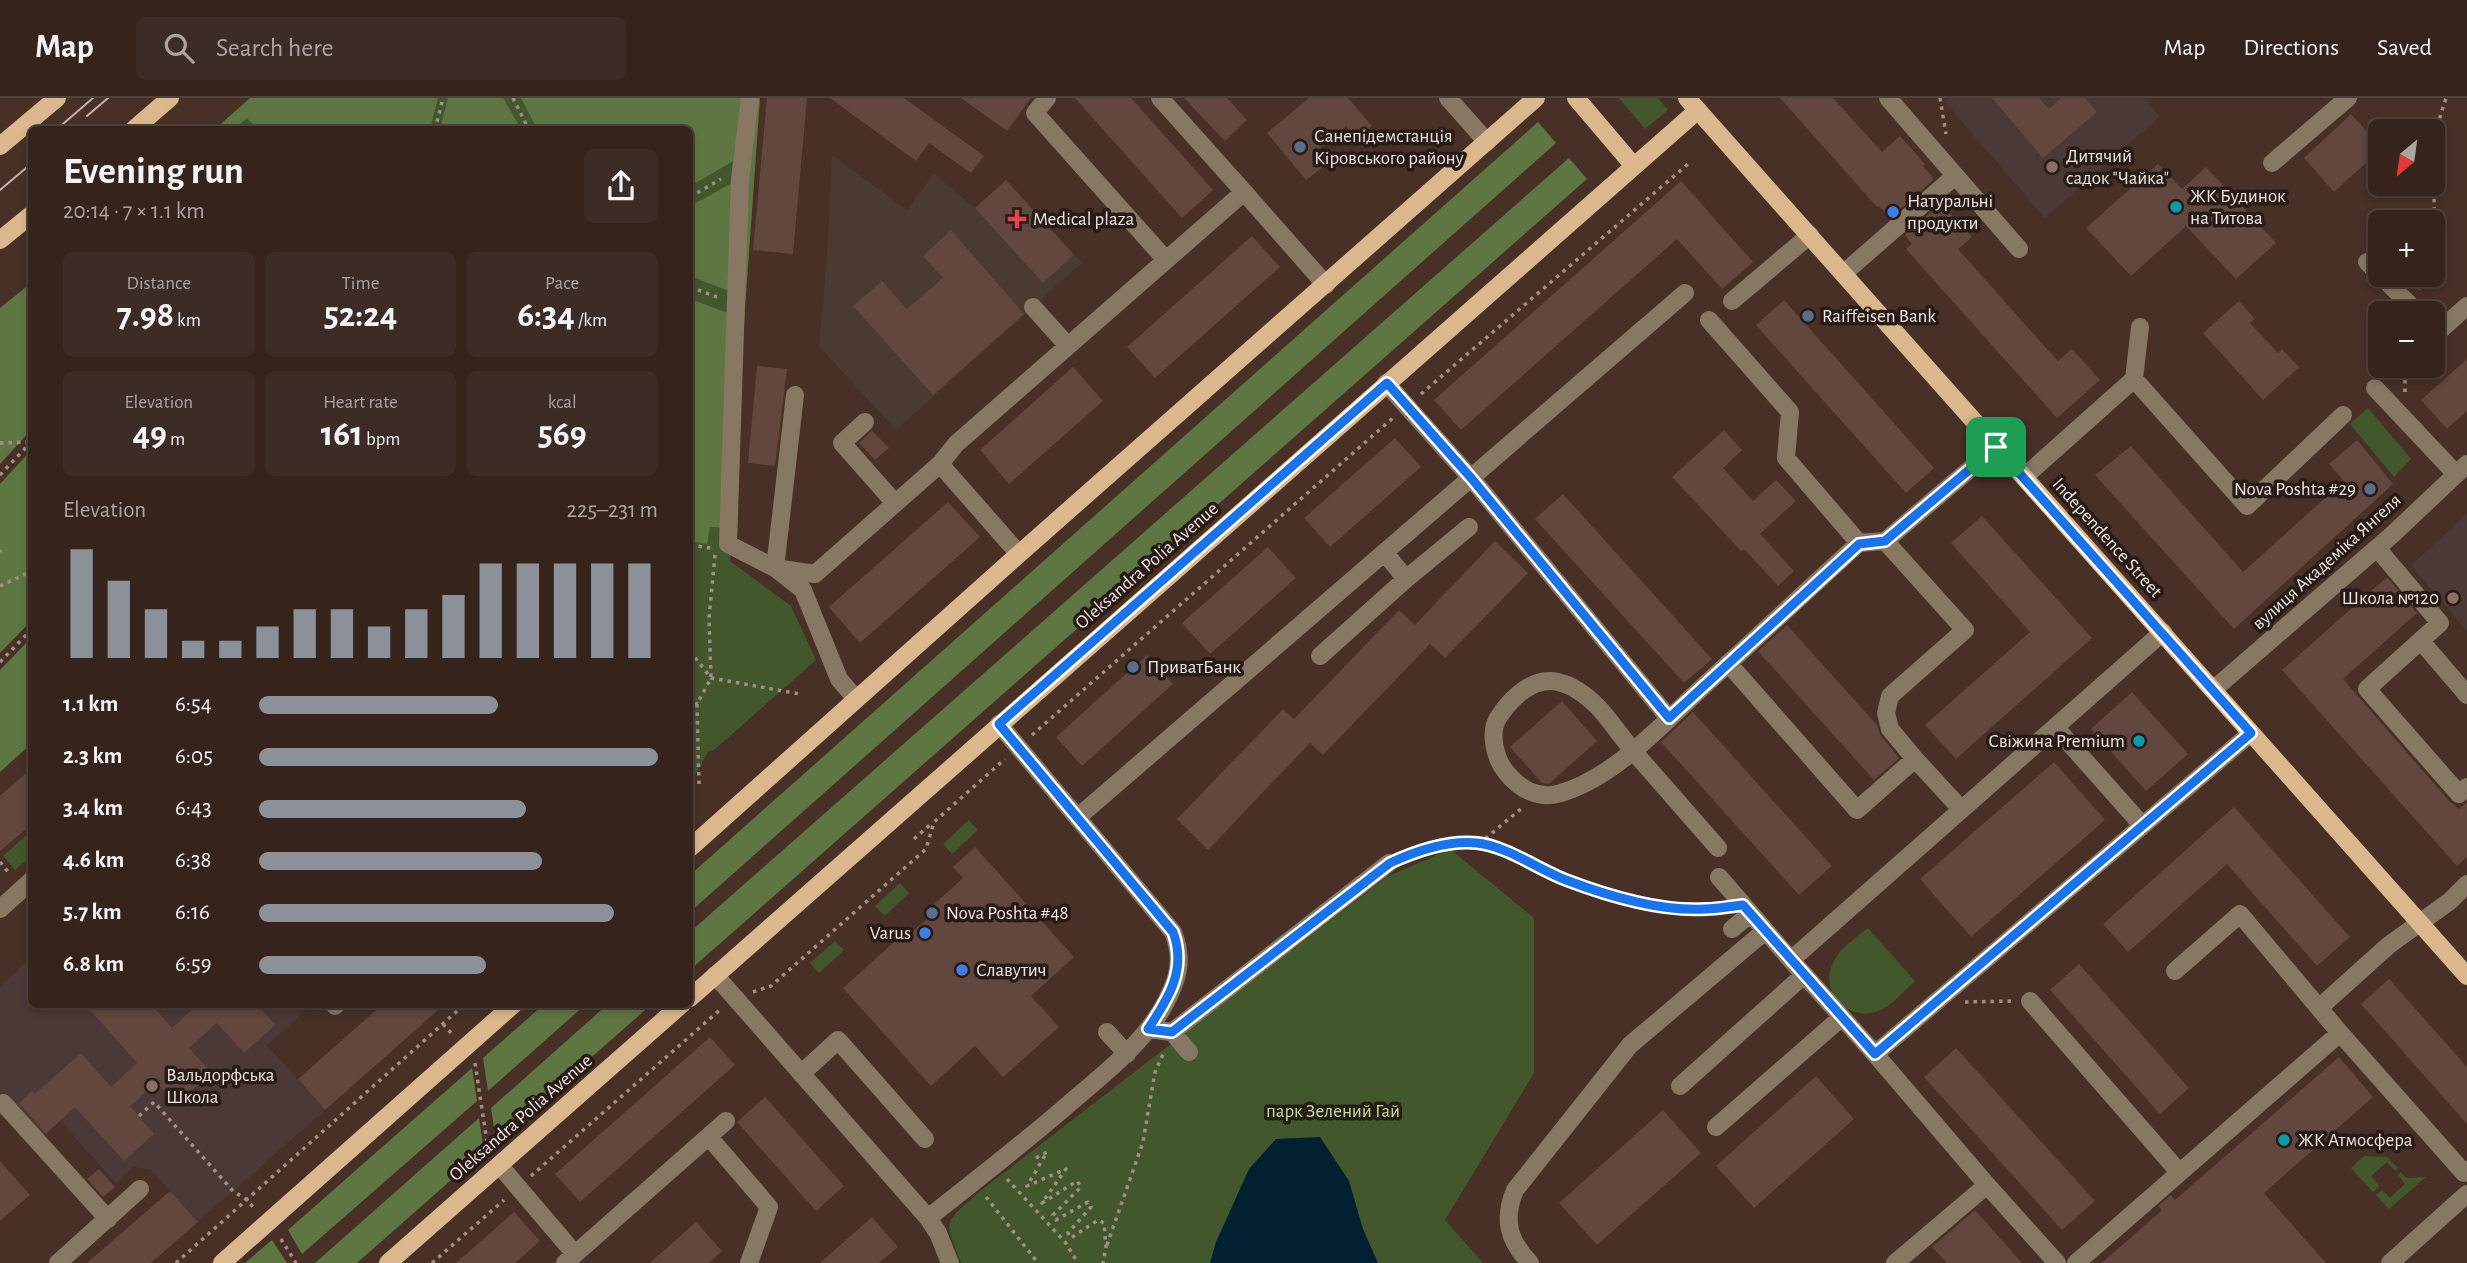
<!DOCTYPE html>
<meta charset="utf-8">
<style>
:root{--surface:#36241c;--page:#3d2c25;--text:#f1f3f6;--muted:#aaa4a3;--line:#50413b;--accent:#8c9099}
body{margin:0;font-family:"Alegreya Sans",sans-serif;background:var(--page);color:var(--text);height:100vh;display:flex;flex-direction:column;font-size:26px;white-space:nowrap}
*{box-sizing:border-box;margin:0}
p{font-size:23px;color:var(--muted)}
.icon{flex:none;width:38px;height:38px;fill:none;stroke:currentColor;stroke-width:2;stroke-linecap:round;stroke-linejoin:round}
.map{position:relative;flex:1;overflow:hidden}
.side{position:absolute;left:28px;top:28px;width:665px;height:882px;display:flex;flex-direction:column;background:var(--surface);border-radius:10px;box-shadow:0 4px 10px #0003,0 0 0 2px var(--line)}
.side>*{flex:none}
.needle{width:46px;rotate:209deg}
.tools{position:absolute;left:2368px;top:21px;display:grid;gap:14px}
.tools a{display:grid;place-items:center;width:77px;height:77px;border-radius:10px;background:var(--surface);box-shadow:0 4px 10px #0003,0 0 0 2px var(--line);font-size:35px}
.pin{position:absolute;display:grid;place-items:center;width:60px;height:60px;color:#fff;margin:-30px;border-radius:14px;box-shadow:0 4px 10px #0006}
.round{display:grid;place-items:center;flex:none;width:74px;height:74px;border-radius:10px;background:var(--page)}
.summary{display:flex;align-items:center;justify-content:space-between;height:119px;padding:0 35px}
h1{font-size:38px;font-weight:700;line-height:52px}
.figures{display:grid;grid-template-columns:repeat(3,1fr);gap:10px;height:119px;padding:7px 35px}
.figures div{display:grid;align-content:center;border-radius:10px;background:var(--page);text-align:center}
.figures b{font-size:35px;font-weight:700}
.figures small{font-size:19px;font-weight:400}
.figures p{font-size:19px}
.chart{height:196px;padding:14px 35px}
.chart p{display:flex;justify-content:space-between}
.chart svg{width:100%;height:126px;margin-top:7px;stroke:var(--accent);stroke-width:6}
ul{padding:0 35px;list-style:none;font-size:23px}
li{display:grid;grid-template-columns:112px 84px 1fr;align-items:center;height:52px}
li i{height:18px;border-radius:9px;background:var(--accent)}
header{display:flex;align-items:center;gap:42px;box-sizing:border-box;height:98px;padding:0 35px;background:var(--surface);border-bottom:2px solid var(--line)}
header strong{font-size:33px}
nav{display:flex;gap:38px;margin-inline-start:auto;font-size:24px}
.search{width:490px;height:63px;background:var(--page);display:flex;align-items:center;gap:18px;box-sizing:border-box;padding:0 24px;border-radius:10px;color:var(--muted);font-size:26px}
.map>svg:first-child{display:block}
.education{fill:#4d3838}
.medical{fill:#4b3a30}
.green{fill:#43572d}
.forest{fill:#5e7642}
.water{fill:#012131}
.building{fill:#61473d}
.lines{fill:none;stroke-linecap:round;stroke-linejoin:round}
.path{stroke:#a28e86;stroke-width:3.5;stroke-dasharray:3.5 5;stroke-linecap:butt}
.minor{stroke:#887863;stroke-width:18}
.major{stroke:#dab78d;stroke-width:18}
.tram{stroke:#c5b2ab;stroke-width:2}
.route-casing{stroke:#fff;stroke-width:14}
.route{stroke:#1a73e8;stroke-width:9}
.service-dot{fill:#5c6f8a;stroke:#261b17;stroke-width:2.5}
.education-dot{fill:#8d6e63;stroke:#261b17;stroke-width:2.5}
.culture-dot{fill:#0f9aa8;stroke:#261b17;stroke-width:2.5}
.shop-dot{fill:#3f7fe0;stroke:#261b17;stroke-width:2.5}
.health-dot{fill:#e0444e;stroke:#261b17;stroke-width:2.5}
.labels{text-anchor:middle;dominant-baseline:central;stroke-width:7;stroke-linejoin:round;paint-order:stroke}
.poi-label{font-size:19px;fill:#f4e4de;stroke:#261b17;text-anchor:start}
.street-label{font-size:19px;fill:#f4e4de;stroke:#261b17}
.park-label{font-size:19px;fill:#bbe192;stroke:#261b17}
</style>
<header>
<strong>Map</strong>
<div class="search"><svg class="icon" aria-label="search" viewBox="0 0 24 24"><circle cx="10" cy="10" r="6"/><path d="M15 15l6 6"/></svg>Search here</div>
<nav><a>Map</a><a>Directions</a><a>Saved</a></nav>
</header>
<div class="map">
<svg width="2467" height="1165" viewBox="0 0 2467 1165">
<rect width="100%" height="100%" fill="#483026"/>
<path class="education" d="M1950,0H2144L2160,18L2045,120L1945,4Z
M2467,416V533L2411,467Z
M31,860L32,906L309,907L310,908L267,947L325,1012L198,1124L151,1072L134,1069L116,1085L60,1023L41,1040L0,995V888Z"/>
<path class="medical" d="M832,57L907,112L934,76L975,110L1006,82L1082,165L896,332L819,248L827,159Z"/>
<path class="green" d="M250,0H760L730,420L732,453L730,463L791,508L816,562L714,652L708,654L690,686V32H215Z
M1619,0H1658L1668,12L1645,31Z
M2368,310L2411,361L2394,379L2350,326Z
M969,722L978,732L952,756L943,746Z
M31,733V758L15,772L3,758Z
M1450,751L1534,820V975L1445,1122L1483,1165H961C943,1119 944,1126 979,1094L1387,779Z
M900,785L909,795L885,818L875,808Z
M1868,830L1915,883C1904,893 1891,909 1876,914C1847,923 1819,892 1833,865C1839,850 1856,840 1868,830Z
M835,843L844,852L819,875L810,865Z
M2364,1058L2387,1059L2398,1070L2395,1073L2387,1064L2371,1078L2379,1088L2373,1094L2351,1070Z
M2401,1074L2406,1080L2426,1079L2389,1111L2376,1097L2382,1092L2390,1100L2405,1086L2398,1077Z"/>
<path class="forest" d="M250,0H438L430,31H258L247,20L234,31H215Z
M448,0H503L521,31H440Z
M521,0H760L730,420L734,430L710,429L707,446L690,443V201L736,218L737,196L690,178V108L740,81L742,58L690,88V32L537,31Z
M1538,24L1556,45L690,814V777Z
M1569,60L1587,81L690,872V834Z
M31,185V332L0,366V210Z
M31,352V523L0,555V386Z
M31,540V646L0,674V572Z
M608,906L651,907L496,1043L491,1010Z
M543,907H585L488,993L483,960Z
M472,970L477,1003L302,1156L288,1132Z
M479,1020L484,1053L357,1165H315Z
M272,1142L287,1165H245Z"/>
<path class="water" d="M1320,1039L1349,1083L1363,1131L1378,1165H1210L1216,1144L1249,1071L1276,1041Z"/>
<path class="building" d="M767,0H807L793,156L753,152Z
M830,0H904L984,58L971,75L929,45L916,63Z
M961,0H1031L1007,33Z
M1075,0H1131L1213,92L1182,120Z
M1184,0H1227L1247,22L1225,43Z
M1309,0H1348L1372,28L1357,40L1346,28L1312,57L1323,69L1306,82L1267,35Z
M1780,0H1833L1882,54L1900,38L1925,66L1923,68L1934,81L1890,120L1879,108L1877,109Z
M1992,0H2039L2049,11L2061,0H2085L2097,14L2043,60Z
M2351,16L2380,47V52L2334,94L2304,60Z
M2158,66L2182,91L2206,69L2276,145L2236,181L2186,128L2131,178L2086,130Z
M1006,82L1074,157L1043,185L975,110Z
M1681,83L1753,164L1722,191L1677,141L1461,332L1434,302Z
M1941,105L1972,139L1958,151L2045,249L2058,263L2072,251L2100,282L2057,320L1906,151L1912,146L1905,137Z
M951,132L1024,216L933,297L853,208L882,183L907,211L943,180L923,158Z
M1252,138L1280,169L1155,280L1127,249Z
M1784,202L1934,370L1906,395L1756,227Z
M2239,203L2255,221L2250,225L2278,255L2282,251L2299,269L2263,302L2203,235Z
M2467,261V313L2447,331L2421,302Z
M757,268L787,271L775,368L748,365Z
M1073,269L1103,303L1009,386L980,352Z
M1724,332L1742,352L1723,370L1753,403L1776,382L1796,403L1760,436L1794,473L1778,488L1744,451L1741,453L1672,379Z
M872,333L889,350L875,362L859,345Z
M1395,340L1421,369L1330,449L1304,420Z
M2357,342L2393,386L2234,531L2095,377L2131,348L2243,474L2344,383L2329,366Z
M1563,396L1712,561L1684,585L1535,421Z
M948,404L980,439L860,545L829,509Z
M1982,418L2092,540L1956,661L1925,627L2030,534L1951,445Z
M1495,443L1528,475L1445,560L1430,546L1323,657L1310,645L1208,752L1177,721L1283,611L1294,621L1399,512L1415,527Z
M1268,449L1296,480L1210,556L1182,525Z
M2387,479L2417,515L2343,581L2450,704L2459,711L2467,704V759L2457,768L2282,572Z
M1787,527L1877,627L1881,638L1899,660L1874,682L1758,553Z
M1147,557L1173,586L1082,668L1056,639Z
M2132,594L2188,656L2146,693L2091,631Z
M1562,603L1597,643L1549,686L1542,685L1510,649Z
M1693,614L1832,768L1799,797L1661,644Z
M2054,664L2105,722L1971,839L1920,781Z
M32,670V726L0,753V698Z
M2234,709L2350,839L2317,868L2227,766L2128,854L2103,826Z
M975,749L1074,859L1031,898L1059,929L1003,979L975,948L931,988L843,890L893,845L905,840L926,822L931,809L963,780L953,769Z
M2079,866L2189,990L2160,1016L2050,892Z
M2389,881L2467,969V1026L2361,906Z
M85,906H151L172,930L198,906H257L275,927L244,955L217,925L189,950L212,975L176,1006L157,985L130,1008L154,1036L124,1063L75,1009L46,1036L19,1005L32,993L35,996L81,955L111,989L137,965Z
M383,906H445L325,1012L298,981Z
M710,939L735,967L580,1104L555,1076Z
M1956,950L2095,1103L2062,1132L1924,979Z
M2339,959L2373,999L2264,1095L2326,1165H2102L2162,1112L2158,1108L2171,1097L2175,1102Z
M1816,978L1854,1021L1754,1110L1716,1068Z
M765,999L844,1088L816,1113L737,1024Z
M1663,1012L1701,1055L1597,1147L1559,1105Z
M0,1063L30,1097L0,1123Z
M99,1071L115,1089L103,1099L87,1081Z
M170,1093L198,1124L151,1165H87Z
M1975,1112L2022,1165H1947L1932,1149Z
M514,1114L540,1143L515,1165H456Z
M872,1119L898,1149L879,1165H820Z
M696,1124L722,1153L709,1165H650Z"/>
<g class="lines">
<path class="path" d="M513,0L529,32
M1940,0L1946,36
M435,32L443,0
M690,99L721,81
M2432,163L2435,158L2433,41L2446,0
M690,189L717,199
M2418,191L2425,177
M2405,294V268
M1421,296L1688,66
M0,345L29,344
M0,377L32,343
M690,447L711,450
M0,454L1,452
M0,488L32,473
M690,553L711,580L800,596
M0,564L32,531
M690,598L697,606
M1032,637L1394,319
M699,686L697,606L711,580L709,520L715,457
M914,741L932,725
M1480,745C1557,774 1636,820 1721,809
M1404,758L1453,744L1480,745L1522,710
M0,764L10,776
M753,894L771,888L926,751L934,724L1005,661
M1965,904L2014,903
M443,926L453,937
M475,965L488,1051
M139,1018L154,1004L233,1093L247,1102L254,1110
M1036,1060L1047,1054L1027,1088L1066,1071L1042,1105L1077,1083L1081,1089L1053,1117L1056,1122L1088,1104L1091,1109L1068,1135L1071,1140L1098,1122L1104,1125L1106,1149L1103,1165
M531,1078L722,910
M1007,1081L1065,1144L1078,1165
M986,1099L1038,1165
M281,1141L296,1165
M1107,1147L1143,1044L1155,974L1164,954
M176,1165L465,906
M432,1165L504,1102"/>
<path class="minor" d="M750,0L740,81L728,446L775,470L803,492L839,581L856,601
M1047,0L1035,15L1166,162
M1160,0L1244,94
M1448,0L1487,44
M1888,0L2019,151
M2272,65L2348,0
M2367,164L2418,215
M1844,175L1955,78
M1732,203L1810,137
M1033,209L1068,248
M1709,222L1790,314L1786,360L1859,445L1885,443
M2432,231L2437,235L2467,208
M2134,281L2247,408L2343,317
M1386,285L1472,381L1669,620
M2375,290L2456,376
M865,324L842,345L894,404
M940,366L1019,456
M2024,379L2134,281L2140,229
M2377,450L2440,525L2367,591L2459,696L2467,689
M1385,455L1406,481L1469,429
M775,470L815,476L940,366L956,346L1244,94L1326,187
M775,470L795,297
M2421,543L2467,597
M1320,558L1406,481
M1728,565L1857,712L1915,661
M2213,592L2393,436L2467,366
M2055,629L2142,727
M1961,711L1915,661L1890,631L1886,615L1890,598L1965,532L1885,443L1996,349
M1078,719L1685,195
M1718,750C1690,718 1662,686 1634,654C1622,640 1611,623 1598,609C1587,598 1572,587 1558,584C1533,578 1510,601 1498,620C1489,635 1495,661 1506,674C1519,691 1539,702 1561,695C1616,679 1665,623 1707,585C1758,538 1808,492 1859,445
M1719,779L1791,862L2163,534
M0,811L32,782
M1732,831L1750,816
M1791,862L1875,956L2251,635
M2175,873L2240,816L2340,935L2464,1075L2467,1072
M715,877L928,1120L938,1135L950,1165
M2030,903L2179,1074
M335,908L337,906
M2320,909L2389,847L2450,803L2467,786
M1148,931L1172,934L1389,765
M1107,934L1127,956
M1172,934L1189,954
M1875,956L1987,1087L1895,1165
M801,976L838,942L925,1041
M1680,988L1804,877
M3,1005L108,1121
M1716,1029L1842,919
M709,1039L769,1109L749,1165
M500,1068L575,1156
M1987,1087L2057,1165
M928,1120C976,1082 1024,1045 1070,1005C1111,970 1159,934 1176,880C1181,864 1179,849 1173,834L999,626
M58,1165L140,1091
M565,1165L726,1023
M1530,1165C1508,1142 1503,1121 1515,1092L1630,947L1765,833
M2076,1165L2340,935
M2390,1165L2467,1096"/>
<path class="major" d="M1576,0L1633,67
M1687,0L2467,878
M133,32L170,0
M0,48L57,0
M0,142L32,116
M690,750L1019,456L1536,0
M690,900L1698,12
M222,1165L514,906
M388,1165L682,906"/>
<path class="tram" d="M87,18L108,0
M56,32L93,0
M0,92L32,65"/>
</g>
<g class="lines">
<g class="route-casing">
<path id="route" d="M1387,285L1472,381L1669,620L1859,446L1885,443L1996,349L2251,635L1875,956L1743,807C1731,808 1718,811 1706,811C1660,814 1608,798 1566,782C1538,771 1506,748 1477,745C1448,742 1416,753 1390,765L1172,934L1148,931C1169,900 1187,871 1173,834L999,626Z"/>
</g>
<use href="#route" class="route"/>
</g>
<g class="service-dot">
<circle cx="1300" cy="49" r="7"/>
<circle cx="1808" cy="218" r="7"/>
<circle cx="2370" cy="391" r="7"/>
<circle cx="1133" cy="569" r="7"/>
<circle cx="932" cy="815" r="7"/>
</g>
<g class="education-dot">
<circle cx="2052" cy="69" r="7"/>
<circle cx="2453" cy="500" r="7"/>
<circle cx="152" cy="988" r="7"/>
</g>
<g class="culture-dot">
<circle cx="2176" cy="109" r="7"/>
<circle cx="2139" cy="643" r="7"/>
<circle cx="2284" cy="1042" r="7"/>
</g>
<g class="shop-dot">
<circle cx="1893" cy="114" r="7"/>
<circle cx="925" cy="835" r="7"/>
<circle cx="962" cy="872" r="7"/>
</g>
<path class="health-dot" d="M1013.5 110.5h7v7h7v7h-7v7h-7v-7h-7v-7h7z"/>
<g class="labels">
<g class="poi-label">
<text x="1314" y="38">Санепідемстанція<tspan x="1314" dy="22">Кіровського району</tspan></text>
<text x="2066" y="58">Дитячий<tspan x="2066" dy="22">садок "Чайка"</tspan></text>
<text x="2190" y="98">ЖК Будинок<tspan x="2190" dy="22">на Титова</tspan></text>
<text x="1907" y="103">Натуральні<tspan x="1907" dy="22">продукти</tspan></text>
<text x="1033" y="121">Medical plaza</text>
<text x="1822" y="218">Raiffeisen Bank</text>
<text x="2356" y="391" text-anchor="end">Nova Poshta #29</text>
<text x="2439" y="500" text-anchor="end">Школа №120</text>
<text x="1147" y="569">ПриватБанк</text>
<text x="2125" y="643" text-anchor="end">Свіжина Premium</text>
<text x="946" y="815">Nova Poshta #48</text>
<text x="911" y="835" text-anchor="end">Varus</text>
<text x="976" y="872">Славутич</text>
<text x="166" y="977">Вальдорфська<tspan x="166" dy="22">Школа</tspan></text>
<text x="2298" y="1042">ЖК Атмосфера</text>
</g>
<g class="street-label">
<text transform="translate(2107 440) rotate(48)">Independence Street</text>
<text transform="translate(2327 464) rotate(-42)">вулиця Академіка Янгеля</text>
<text transform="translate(1147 468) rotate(-41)">Oleksandra Polia Avenue</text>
<text transform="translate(521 1020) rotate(-41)">Oleksandra Polia Avenue</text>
</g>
<g class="park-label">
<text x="1333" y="1013">парк Зелений Гай</text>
</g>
</g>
</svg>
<div class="tools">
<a><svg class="needle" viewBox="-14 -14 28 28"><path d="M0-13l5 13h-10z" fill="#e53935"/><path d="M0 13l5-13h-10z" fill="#aaa4a3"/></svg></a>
<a>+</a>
<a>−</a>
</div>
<div class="pin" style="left:1996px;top:349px;background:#1e9e55"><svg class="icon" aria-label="arrive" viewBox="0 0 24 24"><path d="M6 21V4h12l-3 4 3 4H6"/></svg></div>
<section class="side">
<div class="summary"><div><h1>Evening run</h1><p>20:14 · 7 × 1.1 km</p></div><a class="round"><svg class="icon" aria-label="share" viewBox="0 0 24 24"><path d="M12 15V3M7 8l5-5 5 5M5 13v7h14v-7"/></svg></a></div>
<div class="figures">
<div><p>Distance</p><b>7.98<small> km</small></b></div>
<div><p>Time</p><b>52:24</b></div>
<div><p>Pace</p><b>6:34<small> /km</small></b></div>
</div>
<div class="figures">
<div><p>Elevation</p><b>49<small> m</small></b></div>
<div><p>Heart rate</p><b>161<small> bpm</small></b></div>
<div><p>kcal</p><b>569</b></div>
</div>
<div class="chart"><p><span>Elevation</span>225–231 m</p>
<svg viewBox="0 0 160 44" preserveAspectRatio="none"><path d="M5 44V6M15 44V17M25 44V27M35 44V38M45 44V38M55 44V33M65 44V27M75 44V27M85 44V33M95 44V27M105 44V22M115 44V11M125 44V11M135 44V11M145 44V11M155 44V11"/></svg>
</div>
<ul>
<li><b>1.1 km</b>6:54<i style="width:60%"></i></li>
<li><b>2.3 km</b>6:05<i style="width:100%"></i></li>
<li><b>3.4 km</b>6:43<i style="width:67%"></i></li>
<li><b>4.6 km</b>6:38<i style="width:71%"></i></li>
<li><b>5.7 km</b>6:16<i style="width:89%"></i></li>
<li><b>6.8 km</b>6:59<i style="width:57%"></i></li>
</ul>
</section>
</div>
